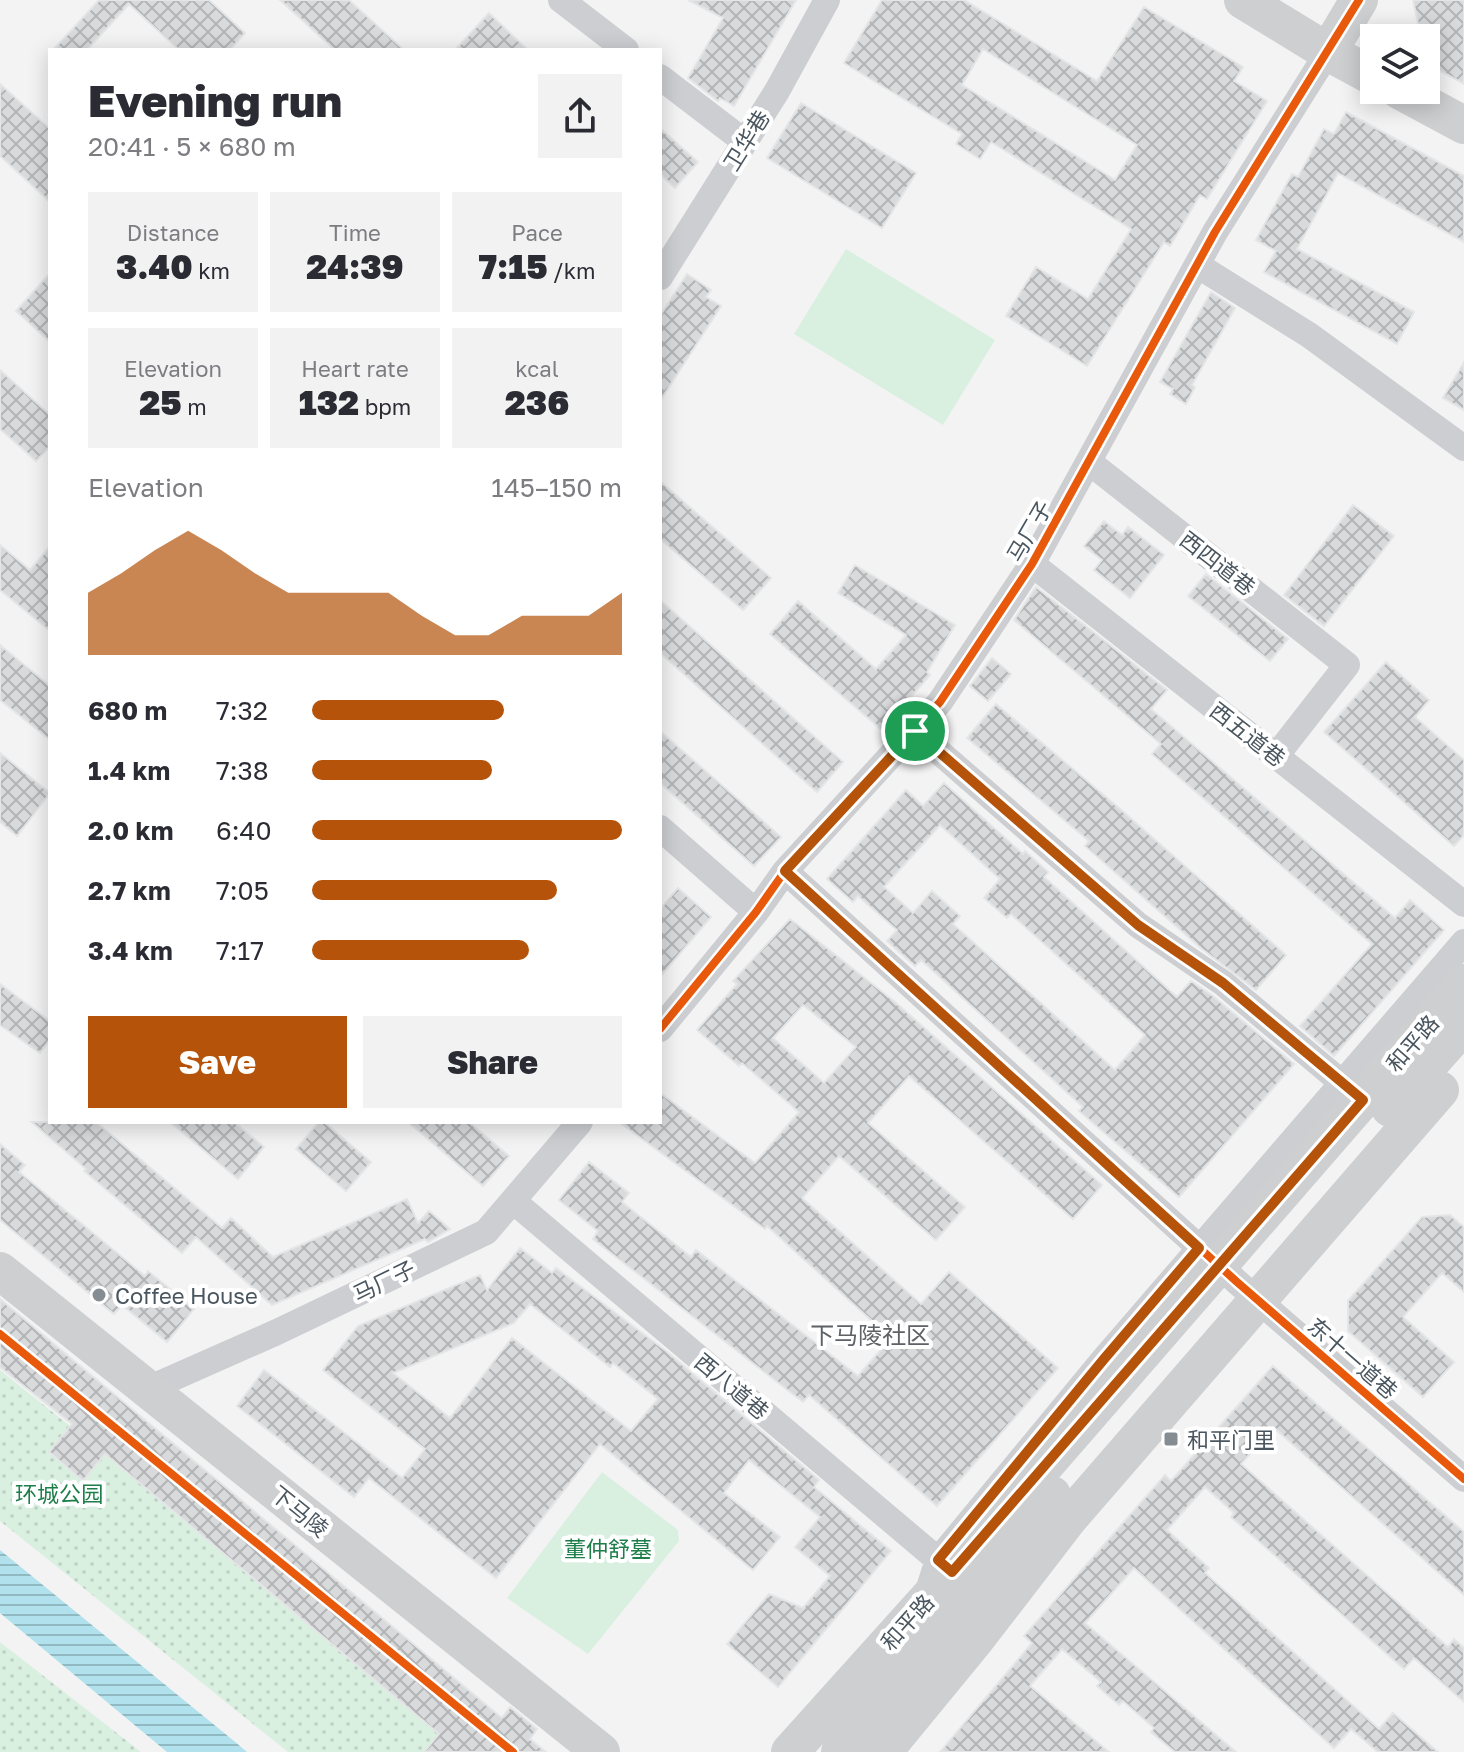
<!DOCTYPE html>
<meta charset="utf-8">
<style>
:root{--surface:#fff;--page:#f2f2f3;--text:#2b2b33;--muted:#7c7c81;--accent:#b45309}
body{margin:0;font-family:"Golos Text","Noto Sans SC",sans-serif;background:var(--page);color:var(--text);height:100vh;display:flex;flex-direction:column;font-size:30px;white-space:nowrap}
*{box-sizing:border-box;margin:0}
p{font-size:26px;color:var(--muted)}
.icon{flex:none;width:44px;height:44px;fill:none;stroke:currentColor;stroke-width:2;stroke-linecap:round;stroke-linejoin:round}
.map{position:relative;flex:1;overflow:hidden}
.drawer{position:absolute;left:48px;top:48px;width:614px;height:1076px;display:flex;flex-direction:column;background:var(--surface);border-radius:0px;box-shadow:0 4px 20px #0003}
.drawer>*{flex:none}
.tools{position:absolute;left:1360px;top:24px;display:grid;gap:16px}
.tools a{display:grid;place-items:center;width:80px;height:80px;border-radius:0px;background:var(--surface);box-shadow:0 4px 20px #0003;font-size:40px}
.pin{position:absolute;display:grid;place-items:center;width:68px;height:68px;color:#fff;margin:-34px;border:4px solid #fff;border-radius:50%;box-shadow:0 2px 8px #0007}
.round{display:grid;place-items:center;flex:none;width:84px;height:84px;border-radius:0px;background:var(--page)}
.overview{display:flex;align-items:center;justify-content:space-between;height:136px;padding:0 40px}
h1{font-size:44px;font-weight:800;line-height:60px}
.metrics{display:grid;grid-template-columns:repeat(3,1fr);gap:12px;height:136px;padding:8px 40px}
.metrics div{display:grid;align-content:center;border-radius:0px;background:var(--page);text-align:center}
.metrics b{font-size:34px;font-weight:800}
.metrics small{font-size:22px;font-weight:400}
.metrics p{font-size:22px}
.chart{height:224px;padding:16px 40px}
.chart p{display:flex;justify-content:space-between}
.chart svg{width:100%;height:144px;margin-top:8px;fill:var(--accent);opacity:.7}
.button{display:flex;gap:16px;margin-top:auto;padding:16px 40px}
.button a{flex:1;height:92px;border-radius:0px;background:var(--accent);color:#fff;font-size:32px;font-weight:800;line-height:92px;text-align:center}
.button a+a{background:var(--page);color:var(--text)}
ul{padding:0 40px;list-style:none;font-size:26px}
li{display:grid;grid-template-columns:128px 96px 1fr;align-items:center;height:60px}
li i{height:20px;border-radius:10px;background:var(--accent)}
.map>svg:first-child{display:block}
.grass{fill:url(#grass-dots)}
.garden{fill:#d9f0e1}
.water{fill:url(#water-rules)}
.building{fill:url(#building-cross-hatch);stroke:#e4e5e6;stroke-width:2;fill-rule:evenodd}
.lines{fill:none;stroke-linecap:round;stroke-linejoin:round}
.street{stroke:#ccced1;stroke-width:26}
.secondary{stroke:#cdcfd1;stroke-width:38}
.cycleway-casing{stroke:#fff;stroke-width:13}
.cycleway{stroke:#e8590c;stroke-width:8}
.route-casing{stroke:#fff;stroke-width:16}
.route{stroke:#b45309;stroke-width:10}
.poi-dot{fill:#858d93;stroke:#fff;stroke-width:3}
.labels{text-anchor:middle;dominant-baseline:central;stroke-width:8;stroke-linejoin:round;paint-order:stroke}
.street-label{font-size:22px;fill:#4a565f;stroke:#fff}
.poi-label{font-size:22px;fill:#4a565f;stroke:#fff;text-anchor:start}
.park-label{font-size:22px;fill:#1d7e4a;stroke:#fff}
.neighbourhood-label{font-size:24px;fill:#5e6266;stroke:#fff}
</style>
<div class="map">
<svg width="1464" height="1752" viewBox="0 0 1464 1752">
<defs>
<pattern id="grass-dots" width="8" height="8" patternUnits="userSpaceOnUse" patternTransform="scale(2)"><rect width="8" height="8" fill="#d9f0e1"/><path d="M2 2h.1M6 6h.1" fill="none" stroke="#bcd0c3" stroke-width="1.8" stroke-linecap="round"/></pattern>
<pattern id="water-rules" width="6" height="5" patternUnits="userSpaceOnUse" patternTransform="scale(2)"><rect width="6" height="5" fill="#b0e1ec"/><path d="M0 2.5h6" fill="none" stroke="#91b9c2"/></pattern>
<pattern id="building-cross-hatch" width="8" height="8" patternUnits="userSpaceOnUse" patternTransform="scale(2)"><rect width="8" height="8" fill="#d9dadb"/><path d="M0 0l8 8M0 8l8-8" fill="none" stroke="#b2b4b5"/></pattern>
</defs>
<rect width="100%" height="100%" fill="#f3f3f3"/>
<path class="grass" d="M0,1370L105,1454L439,1734L424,1752H288L0,1521Z
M0,1642L141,1752H0Z"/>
<path class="garden" d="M846,249L995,340L943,425L794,334Z
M602,1472L678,1530L679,1541L588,1654L507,1598Z"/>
<path class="water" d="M0,1550L234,1741L247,1752H167L0,1613Z"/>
<path class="building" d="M99,0H209L245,33L230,50H179L129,4L87,50H53Z
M280,0H349L404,50H335Z
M688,0H796L734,106L720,98L718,101L688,78L723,18Z
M882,0H964L1097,81L1144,7L1243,67L1234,81L1267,101L1207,199L1200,195L1170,246L1164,242L1087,366L1006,316L1036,267L1088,299L1131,229L991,142L980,159L956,144L962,134L844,63ZM983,49L1137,145L1115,180L962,85Z
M1413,0H1464V84L1426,63V38H1421Z
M489,13L528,50H455Z
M0,84L50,129V202L0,156Z
M801,103L916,173L882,228L767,158Z
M1346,112L1464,176V242L1338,173L1297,249L1414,312L1397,344L1264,272L1276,251L1256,240L1292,174L1298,177L1324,129L1334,134Z
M660,128L698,162L675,188L660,174Z
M50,273V342L16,311Z
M687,274L711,290L706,297L721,306L660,401V316Z
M1211,292L1235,308L1192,385L1195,387L1186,404L1170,394L1173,389L1160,382Z
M1464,362V410L1443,398Z
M0,370L50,415V446L36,461L0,429Z
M660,481L771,578L743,610L660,539Z
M1353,505L1394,536L1324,626L1284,595Z
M1104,521L1122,535L1128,527L1164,555L1130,598L1094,570L1102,560L1084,546Z
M0,545L30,570L50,546V631L0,590Z
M855,565L955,625L927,672L930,675L882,730L770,634L798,601L876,669L906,635L838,593Z
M1206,574L1288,639L1270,661L1188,596Z
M1036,587L1167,690L1151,709L1395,918L1410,900L1444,930L1334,1056L1300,1026L1372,944L1152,754L1161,744L1014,620Z
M660,600L843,762L817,792L660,653Z
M0,645L50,686V740L0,700Z
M992,658L1011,674L988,701L970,686Z
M1386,662L1429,700L1415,717L1464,760V835L1454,846L1324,732Z
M996,704L1119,808L1286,955L1256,990L1202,949L1085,846L1089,841L967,738Z
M660,731L781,837L754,866L660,783Z
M0,753L50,793L17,836L0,822Z
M944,783L1023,854L1025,851L1048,872L1044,877L1177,997L1191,981L1213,996L1294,1064L1179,1197L1079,1111L1083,1107L921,960L915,966L887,941L897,930L858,896L853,902L827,879L906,790L923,806ZM940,825L1000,879L984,898L1007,918L1011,914L1145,1035L1115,1070L953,924L960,916L932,891L913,913L884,887Z
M678,888L711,917L660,977V909Z
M790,919L895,1002L1102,1185L1073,1219L909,1076L868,1123L965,1207L936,1240L839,1156L802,1198L921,1304L949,1272L1058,1368L937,1506L809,1395L803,1402L593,1239L598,1231L559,1200L589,1162L629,1193L622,1202L691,1257L696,1250L858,1376L891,1338L767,1226L765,1229L619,1122H660V1093L755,1163L799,1112L742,1063L739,1066L697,1030L737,984L733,981ZM803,1005L856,1047L824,1083L773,1038Z
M0,984L50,1021V1039L40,1053L0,1025Z
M32,1122H96L222,1228L231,1218L273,1257L407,1199L418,1223L429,1211L450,1229L428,1242L425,1239L272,1305L196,1237L182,1253L84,1171L86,1169Z
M170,1122H234L264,1147L238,1179Z
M319,1122H324L371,1162L346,1191L296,1149Z
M408,1122H469L509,1156L483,1186Z
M0,1144L25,1165L19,1172L145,1276L148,1271L194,1309L167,1342L122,1305L114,1314L0,1220Z
M1450,1215L1464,1227V1292L1442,1273L1403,1317L1454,1362L1423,1397L1348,1331V1301L1422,1217Z
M520,1248L552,1273L556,1268L666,1351L819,1480L814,1487L891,1551L778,1687L727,1644L769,1594L803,1608L830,1576L795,1547L820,1517L749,1460L724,1493L780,1537L753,1570L600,1444L496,1578L369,1478L354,1497L237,1406L264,1370L402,1478L425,1449L323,1370L358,1326L480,1275L487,1290ZM530,1304L610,1367L613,1363L658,1399L631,1431L512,1338L450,1418L393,1373L514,1323Z
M0,1299L502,1718L510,1707L537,1729L530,1739L546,1752H424L439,1734L105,1454L83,1481L49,1452L72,1424L0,1367Z
M1273,1366L1464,1532V1595L1273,1427L1241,1464L1448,1647L1454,1639L1464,1648V1702L1414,1658L1404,1669L1231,1517L1234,1513L1205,1487L1167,1530L1209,1568L1205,1573L1379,1729L1393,1713L1438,1752H1378L1351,1729L1334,1748L1134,1568L1085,1623L1236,1752H1175L1151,1732L1154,1728L1123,1701L1119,1705L1097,1686L1101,1682L1062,1649L1030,1686L1109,1752H940L1032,1643L1024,1636L1165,1475L1171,1481Z"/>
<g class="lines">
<path class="street" d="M561,0L626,50
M660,77L745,142
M1197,265L1309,335L1464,448
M660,277L777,91L827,0
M1089,462L1347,665L1276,756
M1032,564L1464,904
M915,731L1138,925L1223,983L1353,1092
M660,828L756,912
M785,871L1237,1282L1464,1479
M660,1029L756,912L785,871L940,702L1032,564L1215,232L1328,52
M513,1201L950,1570
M148,1389L277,1332L486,1232L580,1122
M928,1591L938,1560L1104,1359L1464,942"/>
<path class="secondary" d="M1243,0L1328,52L1374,77
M1328,52L1359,0
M1399,90L1464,125
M1390,1108L1464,1025
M0,1271L601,1752
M790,1752L952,1572L1464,983
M840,1752L968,1601L1052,1495
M883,1752L975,1640L1069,1518L1440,1090"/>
<g class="cycleway-casing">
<path id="cycleway" d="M785,871L1237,1282L1464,1479
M660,1029L756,912L785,871L940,702L1032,564L1215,232L1359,0
M0,1334L513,1752"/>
</g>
<use href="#cycleway" class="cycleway"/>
</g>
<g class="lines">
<g class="route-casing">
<path id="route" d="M915,731L1138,925L1223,983L1363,1100L952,1572L938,1560L1104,1359L1199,1248L785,871Z"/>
</g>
<use href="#route" class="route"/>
</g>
<g class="poi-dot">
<circle cx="99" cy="1295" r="8"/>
<rect x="1163" y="1431" width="16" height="16" rx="4"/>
</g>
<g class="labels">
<g class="street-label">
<text transform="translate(746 140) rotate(-58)">卫华巷</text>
<text transform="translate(1029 531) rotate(-60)">马厂子</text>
<text transform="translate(1218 563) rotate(38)">西四道巷</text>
<text transform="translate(1248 734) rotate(38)">西五道巷</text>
<text transform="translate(1412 1043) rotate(-49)">和平路</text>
<text transform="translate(384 1281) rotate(-26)">马厂子</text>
<text transform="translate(1353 1358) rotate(41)">东十一道巷</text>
<text transform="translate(732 1386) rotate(40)">西八道巷</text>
<text transform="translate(300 1511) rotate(39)">下马陵</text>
<text transform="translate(907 1622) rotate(-48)">和平路</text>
</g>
<g class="poi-label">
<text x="115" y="1295">Coffee House</text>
<text x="1187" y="1439">和平门里</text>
</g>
<g class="park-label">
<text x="59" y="1493">环城公园</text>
<text x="608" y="1548">董仲舒墓</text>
</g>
<g class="neighbourhood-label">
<text x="870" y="1334">下马陵社区</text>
</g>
</g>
</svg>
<div class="tools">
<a><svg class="icon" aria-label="layers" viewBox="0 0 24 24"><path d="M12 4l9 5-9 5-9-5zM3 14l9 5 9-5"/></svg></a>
</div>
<div class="pin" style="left:915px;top:731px;background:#1e9e55"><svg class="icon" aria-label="arrive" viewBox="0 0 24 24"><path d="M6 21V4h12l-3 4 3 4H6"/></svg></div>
<section class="drawer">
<div class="overview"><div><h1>Evening run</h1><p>20:41 · 5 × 680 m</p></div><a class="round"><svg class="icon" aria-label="share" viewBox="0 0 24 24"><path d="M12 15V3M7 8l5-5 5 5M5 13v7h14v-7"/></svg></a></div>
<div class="metrics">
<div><p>Distance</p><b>3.40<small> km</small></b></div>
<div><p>Time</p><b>24:39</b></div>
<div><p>Pace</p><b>7:15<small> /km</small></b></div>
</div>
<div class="metrics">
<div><p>Elevation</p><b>25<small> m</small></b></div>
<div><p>Heart rate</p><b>132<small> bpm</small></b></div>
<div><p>kcal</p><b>236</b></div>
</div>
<div class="chart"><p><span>Elevation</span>145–150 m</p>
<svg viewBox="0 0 160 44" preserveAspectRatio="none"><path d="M0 44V25L10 19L20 12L30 6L40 12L50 19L60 25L70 25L80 25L90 25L100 32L110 38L120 38L130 32L140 32L150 32L160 25V44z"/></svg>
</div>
<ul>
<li><b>680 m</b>7:32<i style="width:62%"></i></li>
<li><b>1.4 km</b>7:38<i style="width:58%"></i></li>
<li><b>2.0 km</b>6:40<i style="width:100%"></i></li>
<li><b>2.7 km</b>7:05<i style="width:79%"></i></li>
<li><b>3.4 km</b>7:17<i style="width:70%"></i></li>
</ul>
<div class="button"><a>Save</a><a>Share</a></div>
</section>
</div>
